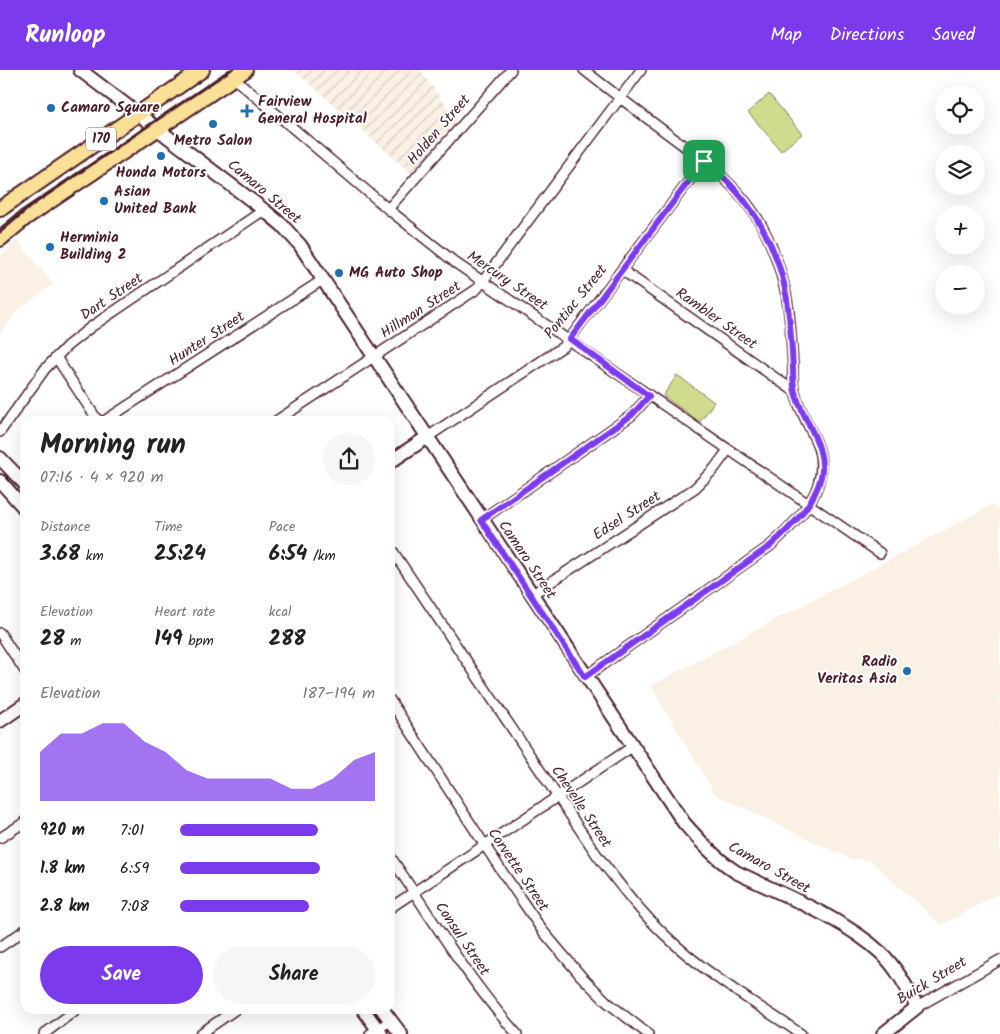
<!DOCTYPE html>
<meta charset="utf-8">
<style>
:root{--surface:#fff;--page:#f6f6f6;--text:#222;--muted:#767676;--accent:#7c3aed}
body{margin:0;font-family:Kalam,sans-serif;background:var(--page);color:var(--text);height:100vh;display:flex;flex-direction:column;font-size:19px;white-space:nowrap}
*{box-sizing:border-box;margin:0}
p{font-size:16px;color:var(--muted)}
.icon{flex:none;width:28px;height:28px;fill:none;stroke:currentColor;stroke-width:2;stroke-linecap:round;stroke-linejoin:round}
.map{position:relative;flex:1;overflow:hidden}
.details{position:absolute;left:20px;top:346px;width:375px;height:598px;display:flex;flex-direction:column;background:var(--surface);border-radius:15px;box-shadow:0 5px 20px #0002}
.details>*{flex:none}
.fabs{position:absolute;left:935px;top:15px;display:grid;gap:10px}
.fabs a{display:grid;place-items:center;width:50px;height:50px;border-radius:50%;background:var(--surface);box-shadow:0 5px 20px #0002;font-size:25px}
.pin{position:absolute;display:grid;place-items:center;width:42px;height:42px;color:#fff;margin:-21px;border-radius:10px;box-shadow:0 2px 8px #0006}
.round{display:grid;place-items:center;flex:none;width:52px;height:52px;border-radius:26px;background:var(--page)}
.summary{display:flex;align-items:center;justify-content:space-between;height:85px;padding:0 20px}
h1{font-size:28px;font-weight:700;line-height:38px}
.stats{display:grid;grid-template-columns:repeat(3,1fr);gap:8px;height:85px;padding:5px 20px}
.stats div{display:grid;align-content:center}
.stats b{font-size:21px;font-weight:700}
.stats small{font-size:14px;font-weight:400}
.stats p{font-size:14px}
.chart{height:140px;padding:10px 20px}
.chart p{display:flex;justify-content:space-between}
.chart svg{width:100%;height:90px;margin-top:5px;fill:var(--accent);opacity:.7}
.cta{display:flex;gap:10px;margin-top:auto;padding:10px 20px}
.cta a{flex:1;height:58px;border-radius:30px;background:var(--accent);color:#fff;font-size:20px;font-weight:700;line-height:58px;text-align:center}
.cta a+a{background:var(--page);color:var(--text)}
ul{padding:0 20px;list-style:none;font-size:16px}
li{display:grid;grid-template-columns:80px 60px 1fr;align-items:center;height:38px}
li i{height:12px;border-radius:6px;background:var(--accent)}
header{display:flex;align-items:center;gap:30px;box-sizing:border-box;height:70px;padding:0 25px;background:var(--accent);color:#fff}
header strong{font-size:24px}
nav{display:flex;gap:28px;margin-inline-start:auto;font-size:18px}
.map>svg:first-child{display:block}
.built{fill:#faf0e3}
.industrial{fill:url(#industrial-furrows)}
.garden{fill:#d0db8e;stroke:#8d7d5c}
.lines{fill:none;stroke-linecap:round;stroke-linejoin:round}
.street-casing{stroke:#4a1f2b;stroke-width:12}
.secondary-casing{stroke:#4a1f2b;stroke-width:16}
.primary-casing{stroke:#4a1f2b;stroke-width:18}
.street{stroke:#fff;stroke-width:9}
.secondary{stroke:#fff;stroke-width:12}
.primary{stroke:#fadf96;stroke-width:14}
.rail{stroke:#4a1f2b;stroke-width:3}
.route-casing{stroke:#fff;stroke-width:10}
.route{stroke:#7c3aed;stroke-width:6}
.poi-dot{fill:#1f6fb2;stroke:#fff;stroke-width:2}
.labels{text-anchor:middle;dominant-baseline:central;stroke-width:4;stroke-linejoin:round;paint-order:stroke}
.shield{fill:#fff;stroke:#80626b;stroke-width:1}
.shield-label{font-size:14px;font-weight:bold;fill:#4a1f2b}
.poi-label{font-size:15px;font-weight:bold;fill:#4a1f2b;stroke:#fff;text-anchor:start}
.street-label{font-size:15px;fill:#4a1f2b;stroke:#fff}
</style>
<header>
<strong>Runloop</strong>
<nav><a>Map</a><a>Directions</a><a>Saved</a></nav>
</header>
<div class="map">
<svg width="1000" height="964" viewBox="0 0 1000 964">
<defs>
<pattern id="industrial-furrows" width="10" height="10" patternUnits="userSpaceOnUse" patternTransform="scale(1.25)"><rect width="10" height="10" fill="#faf0e3"/><path d="M-1 1l2-2M0 10L10 0M9 11l2-2" fill="none" stroke="#d8cdc3"/></pattern>
</defs>
<rect width="100%" height="100%" fill="#fff"/>
<filter id="ink" filterUnits="userSpaceOnUse"><feTurbulence type="fractalNoise" baseFrequency=".02" numOctaves="2"/><feDisplacementMap in="SourceGraphic" scale="10" xChannelSelector="R" yChannelSelector="G"/><feConvolveMatrix kernelMatrix="1 2 1 2 8 2 1 2 1" color-interpolation-filters="sRGB"/></filter>
<g filter="url(#ink)">
<path class="built" d="M17,170L53,214L17,241L0,264V187Z
M992,435L1000,442V823L941,855L870,790L850,789L715,724L651,616Z"/>
<path class="industrial" d="M294,0H420L457,51L411,103Z"/>
<path class="garden" d="M769,24L802,64L781,81L748,42Z
M677,305L714,332L700,352L663,326Z"/>
<g class="lines">
<g class="street-casing">
<path id="street" d="M584,0C612,22 640,43 668,64C700,88 732,110 754,143C770,167 780,196 786,224C791,247 791,272 793,295C793,304 792,314 795,322C799,340 810,357 817,374C833,417 799,450 770,476L585,607
M234,8L388,139L457,194L880,483
M388,139L511,0
M622,200L794,321
M56,287L98,351
M104,351L324,209
M276,351L477,219L641,0
M0,362L45,299L67,276L91,257L264,140
M426,368L564,276L704,91
M481,450L632,345L649,326
M390,477L597,785C619,814 640,842 667,867C707,905 755,933 801,964
M531,525L695,418L714,399L728,380
M0,563L25,601
M390,630L499,797L542,860L581,906L607,932L648,964
M0,768L25,752
M390,786C431,847 468,910 517,964
M390,838L632,677
M0,877L25,860
M917,937L1000,890
M44,964L77,939
M200,964L236,939
M370,964L390,951"/>
</g>
<g class="secondary-casing">
<path id="secondary" d="M80,0L264,140L282,155L300,175L684,753C700,771 715,788 736,802C781,824 845,849 881,883C897,898 907,918 917,937L883,964
M0,388L25,414
M390,392L426,368
M0,411L25,439
M0,651L25,634
M363,939L381,964
M382,939L401,964"/>
</g>
<g class="primary-casing">
<path id="primary" d="M0,139L202,0
M0,169L25,148L245,0"/>
</g>
<use href="#street" class="street"/>
<use href="#secondary" class="secondary"/>
<use href="#primary" class="primary"/>
<path class="rail" d="M0,162L32,135L230,0"/>
</g>
</g>
<g class="lines" filter="url(#ink)">
<g class="route-casing">
<path id="route" d="M704,91C753,128 784,184 789,246C791,263 792,281 793,299C793,306 793,314 795,322C802,349 828,377 821,407C814,435 791,457 770,476L585,607L481,450L632,345L649,326L570,269Z"/>
</g>
<use href="#route" class="route"/>
</g>
<g class="poi-dot">
<circle cx="51" cy="38" r="5"/>
<path d="M244.5 33.5h5v5h5v5h-5v5h-5v-5h-5v-5h5z"/>
<circle cx="213" cy="54" r="5"/>
<circle cx="161" cy="86" r="5"/>
<circle cx="104" cy="131" r="5"/>
<circle cx="50" cy="177" r="5"/>
<circle cx="339" cy="203" r="5"/>
<circle cx="907" cy="601" r="5"/>
</g>
<g class="labels">
<rect class="shield" x="86" y="57.5" width="30" height="23" rx="4"/>
<g class="shield-label">
<text x="101" y="69">170</text>
</g>
<g class="poi-label">
<text x="258" y="32">Fairview<tspan x="258" dy="17">General Hospital</tspan></text>
<text x="61" y="38">Camaro Square</text>
<text x="213" y="71" text-anchor="middle">Metro Salon</text>
<text x="161" y="103" text-anchor="middle">Honda Motors</text>
<text x="114" y="122">Asian<tspan x="114" dy="17">United Bank</tspan></text>
<text x="60" y="168">Herminia<tspan x="60" dy="17">Building 2</tspan></text>
<text x="349" y="203">MG Auto Shop</text>
<text x="897" y="592" text-anchor="end">Radio<tspan x="897" dy="17">Veritas Asia</tspan></text>
</g>
<g class="street-label">
<text transform="translate(439 60) rotate(-49)">Holden Street</text>
<text transform="translate(264 122) rotate(40)">Camaro Street</text>
<text transform="translate(507 211) rotate(34)">Mercury Street</text>
<text transform="translate(112 227) rotate(-34)">Dart Street</text>
<text transform="translate(576 232) rotate(-51)">Pontiac Street</text>
<text transform="translate(421 240) rotate(-33)">Hillman Street</text>
<text transform="translate(716 249) rotate(35)">Rambler Street</text>
<text transform="translate(207 269) rotate(-33)">Hunter Street</text>
<text transform="translate(627 446) rotate(-33)">Edsel Street</text>
<text transform="translate(527 490) rotate(56)">Camaro Street</text>
<text transform="translate(581 737) rotate(56)">Chevelle Street</text>
<text transform="translate(769 798) rotate(29)">Camaro Street</text>
<text transform="translate(518 800) rotate(56)">Corvette Street</text>
<text transform="translate(462 869) rotate(56)">Consul Street</text>
<text transform="translate(932 911) rotate(-31)">Buick Street</text>
</g>
</g>
</svg>
<div class="fabs">
<a><svg class="icon" aria-label="locate" viewBox="0 0 24 24"><circle cx="12" cy="12" r="6"/><path d="M12 2v4M12 18v4M2 12h4M18 12h4"/></svg></a>
<a><svg class="icon" aria-label="layers" viewBox="0 0 24 24"><path d="M12 4l9 5-9 5-9-5zM3 14l9 5 9-5"/></svg></a>
<a>+</a>
<a>−</a>
</div>
<div class="pin" style="left:704px;top:91px;background:#1e9e55"><svg class="icon" aria-label="arrive" viewBox="0 0 24 24"><path d="M6 21V4h12l-3 4 3 4H6"/></svg></div>
<section class="details">
<div class="summary"><div><h1>Morning run</h1><p>07:16 · 4 × 920 m</p></div><a class="round"><svg class="icon" aria-label="share" viewBox="0 0 24 24"><path d="M12 15V3M7 8l5-5 5 5M5 13v7h14v-7"/></svg></a></div>
<div class="stats">
<div><p>Distance</p><b>3.68<small> km</small></b></div>
<div><p>Time</p><b>25:24</b></div>
<div><p>Pace</p><b>6:54<small> /km</small></b></div>
</div>
<div class="stats">
<div><p>Elevation</p><b>28<small> m</small></b></div>
<div><p>Heart rate</p><b>149<small> bpm</small></b></div>
<div><p>kcal</p><b>288</b></div>
</div>
<div class="chart"><p><span>Elevation</span>187–194 m</p>
<svg viewBox="0 0 160 44" preserveAspectRatio="none"><path d="M0 44V20L10 11L20 11L30 6L40 6L50 15L60 20L70 29L80 33L90 33L100 33L110 33L120 38L130 38L140 33L150 24L160 20V44z"/></svg>
</div>
<ul>
<li><b>920 m</b>7:01<i style="width:71%"></i></li>
<li><b>1.8 km</b>6:59<i style="width:72%"></i></li>
<li><b>2.8 km</b>7:08<i style="width:66%"></i></li>
</ul>
<div class="cta"><a>Save</a><a>Share</a></div>
</section>
</div>
